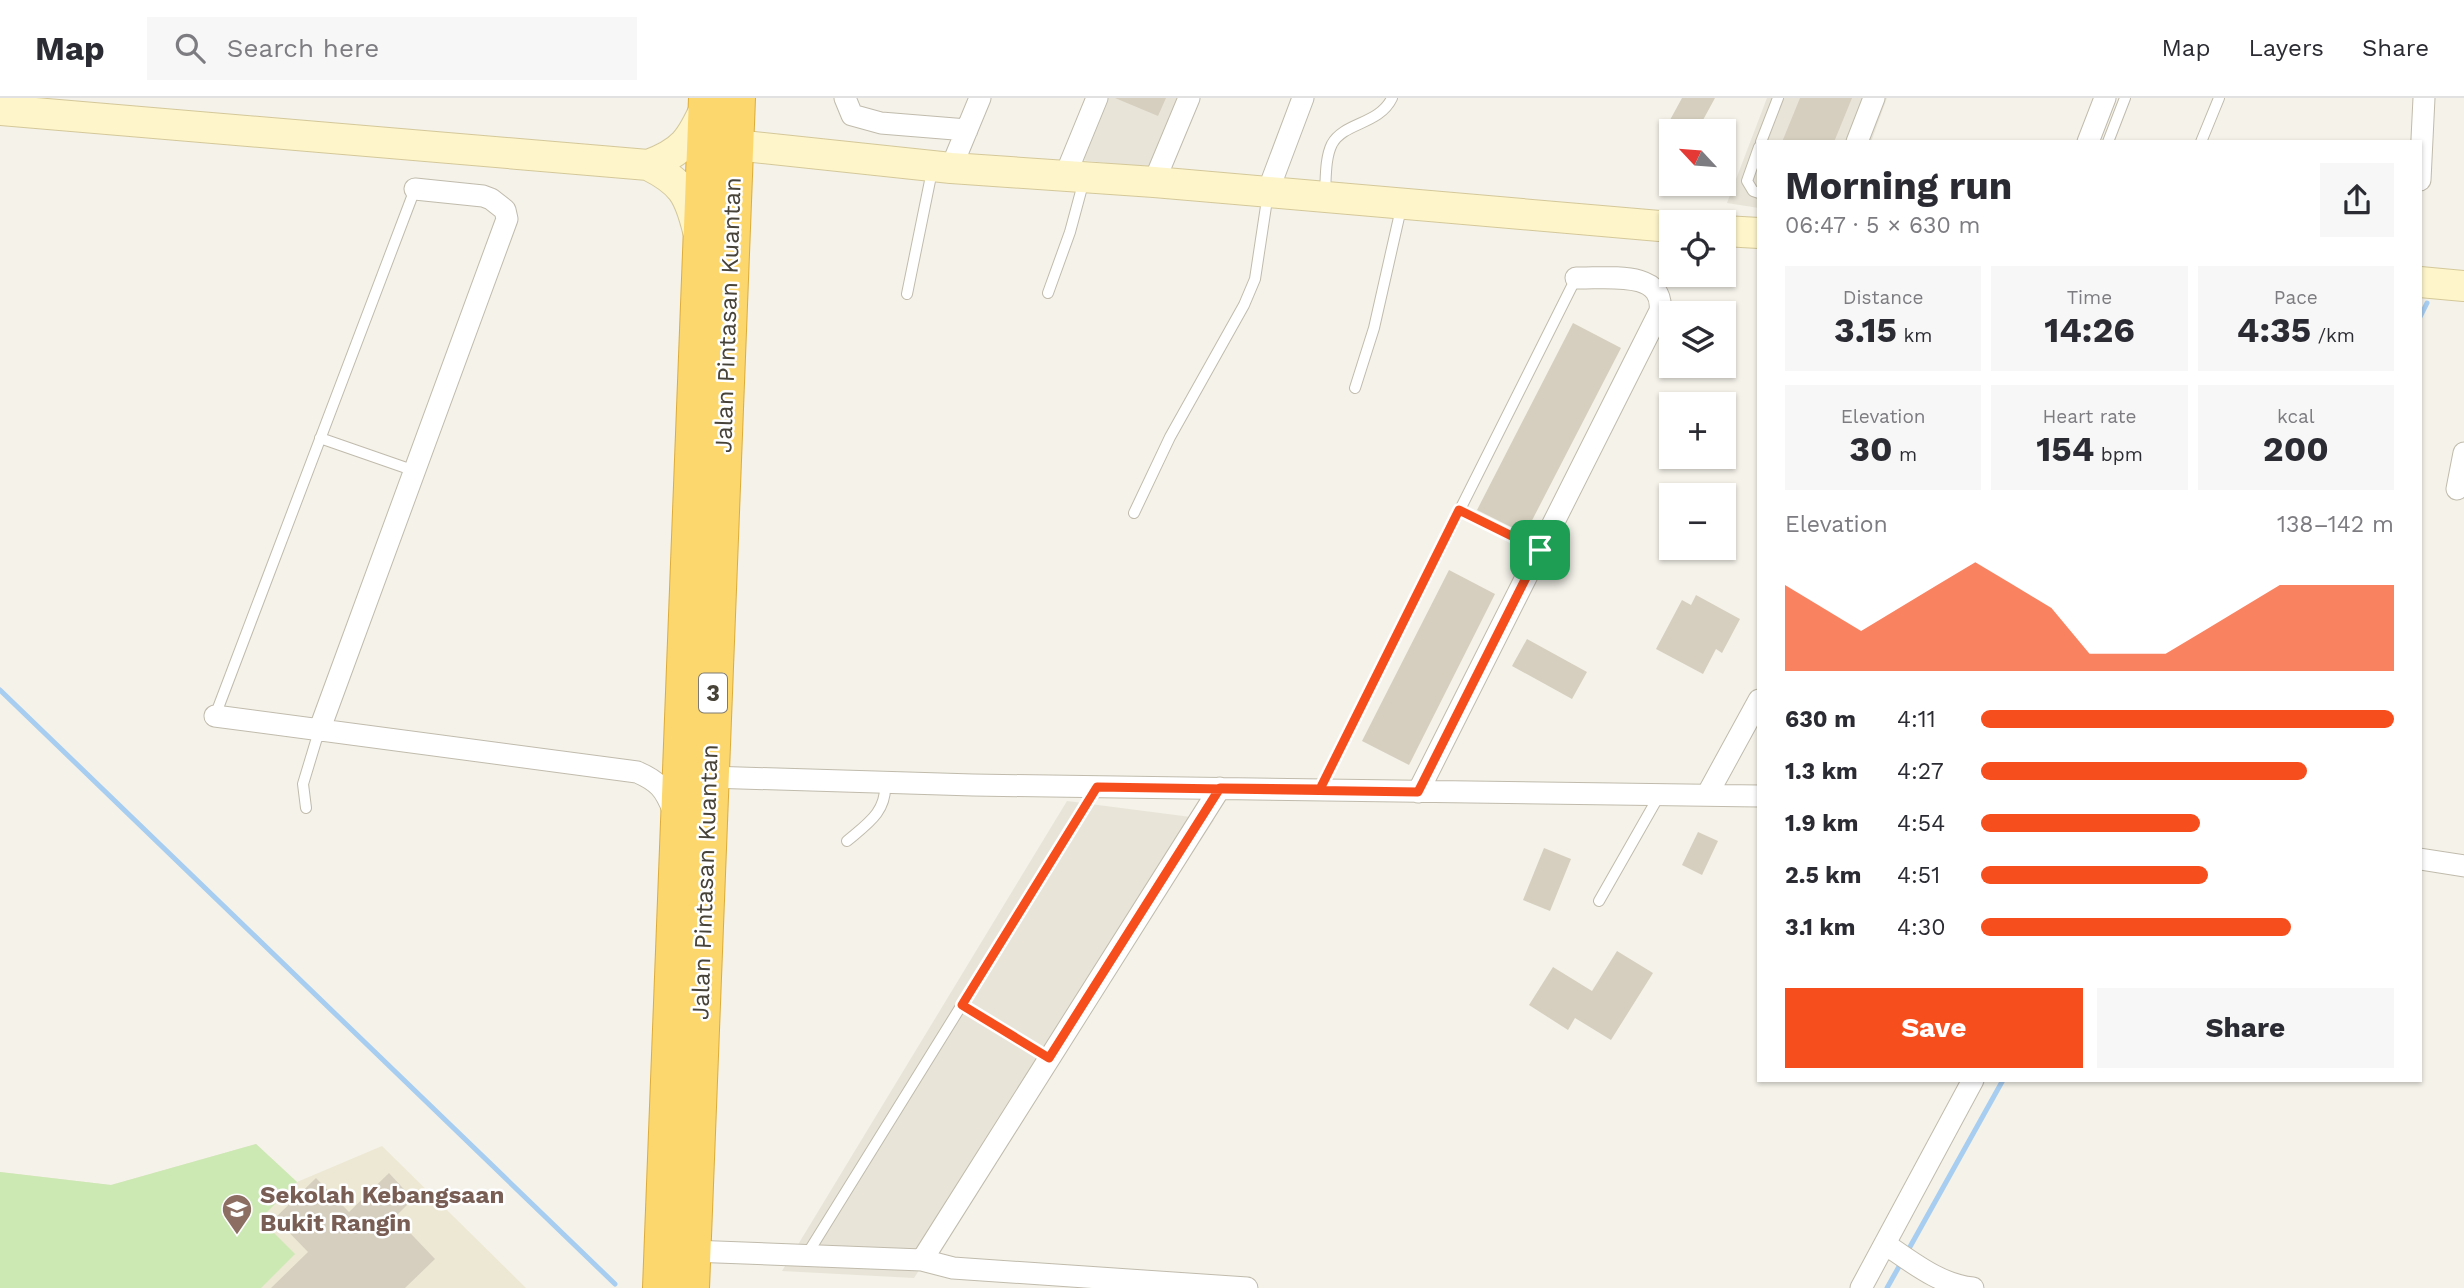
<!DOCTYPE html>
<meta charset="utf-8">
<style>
:root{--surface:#fff;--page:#f7f7f7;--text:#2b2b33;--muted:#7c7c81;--line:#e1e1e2;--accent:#f74e1e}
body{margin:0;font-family:"Work Sans",sans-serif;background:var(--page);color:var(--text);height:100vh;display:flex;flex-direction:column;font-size:26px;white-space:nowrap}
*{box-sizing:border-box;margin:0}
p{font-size:23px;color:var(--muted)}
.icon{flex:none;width:38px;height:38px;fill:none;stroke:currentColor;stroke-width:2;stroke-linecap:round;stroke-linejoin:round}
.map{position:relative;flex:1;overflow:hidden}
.panel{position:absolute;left:1757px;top:42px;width:665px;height:942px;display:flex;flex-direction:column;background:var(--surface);border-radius:0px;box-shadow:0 2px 5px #0004}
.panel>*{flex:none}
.needle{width:46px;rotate:296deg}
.fabs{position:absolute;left:1659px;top:21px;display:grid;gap:14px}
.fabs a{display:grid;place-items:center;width:77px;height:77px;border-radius:0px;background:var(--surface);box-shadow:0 2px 5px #0004;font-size:35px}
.pin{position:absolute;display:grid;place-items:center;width:60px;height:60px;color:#fff;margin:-30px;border-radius:14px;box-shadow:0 4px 10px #0006}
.round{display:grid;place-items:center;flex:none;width:74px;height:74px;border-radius:0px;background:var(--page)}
.headline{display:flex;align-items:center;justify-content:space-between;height:119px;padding:0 28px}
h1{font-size:38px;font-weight:700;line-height:52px}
.metrics{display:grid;grid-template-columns:repeat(3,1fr);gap:10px;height:119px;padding:7px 28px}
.metrics div{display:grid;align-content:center;border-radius:0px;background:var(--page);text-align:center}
.metrics b{font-size:35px;font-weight:700}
.metrics small{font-size:19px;font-weight:400}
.metrics p{font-size:19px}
.chart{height:196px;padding:14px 28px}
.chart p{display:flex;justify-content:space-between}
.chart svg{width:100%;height:126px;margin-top:7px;fill:var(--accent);opacity:.7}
.button{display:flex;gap:14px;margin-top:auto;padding:14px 28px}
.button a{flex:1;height:80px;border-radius:0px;background:var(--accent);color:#fff;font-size:28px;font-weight:700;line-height:80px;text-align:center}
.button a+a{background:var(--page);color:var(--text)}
ul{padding:0 28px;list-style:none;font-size:23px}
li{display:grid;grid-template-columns:112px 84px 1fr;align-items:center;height:52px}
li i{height:18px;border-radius:9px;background:var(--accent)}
header{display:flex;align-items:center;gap:42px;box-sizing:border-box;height:98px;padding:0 35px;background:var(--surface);border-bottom:2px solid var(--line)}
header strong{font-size:33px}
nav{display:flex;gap:38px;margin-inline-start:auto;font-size:24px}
.search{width:490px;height:63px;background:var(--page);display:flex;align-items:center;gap:18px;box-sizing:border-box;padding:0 24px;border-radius:0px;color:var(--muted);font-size:26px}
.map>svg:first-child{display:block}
.residential{fill:#e8e4d8}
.education{fill:#ede8d4}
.green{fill:#cce8b3}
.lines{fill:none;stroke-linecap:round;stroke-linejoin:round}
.stream{stroke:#a7cdf0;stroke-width:5}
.building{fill:#d6cfbf}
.lane-casing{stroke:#c0bbac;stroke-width:12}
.street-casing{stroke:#c0bbac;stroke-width:23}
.secondary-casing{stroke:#d4c89a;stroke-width:32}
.highway-casing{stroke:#dcad3c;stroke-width:40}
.lane{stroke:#fff;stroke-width:10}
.street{stroke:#fff;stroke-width:21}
.secondary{stroke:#fef5ca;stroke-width:30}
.highway{stroke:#fcd76d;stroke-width:38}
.route-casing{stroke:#fff;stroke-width:14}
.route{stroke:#f74e1e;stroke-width:9}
.labels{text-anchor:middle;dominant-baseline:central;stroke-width:5;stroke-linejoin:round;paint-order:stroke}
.shield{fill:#fff;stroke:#7f7b74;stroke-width:2}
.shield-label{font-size:23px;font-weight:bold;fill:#484338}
.street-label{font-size:24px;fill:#484338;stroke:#fff}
.education-label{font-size:24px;font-weight:bold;fill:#785e54;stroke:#fff;text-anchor:start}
</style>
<header>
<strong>Map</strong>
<div class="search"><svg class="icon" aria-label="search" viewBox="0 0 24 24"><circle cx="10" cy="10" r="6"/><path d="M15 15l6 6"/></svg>Search here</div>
<nav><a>Map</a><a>Layers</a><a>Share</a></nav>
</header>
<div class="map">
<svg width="2464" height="1190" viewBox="0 0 2464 1190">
<rect width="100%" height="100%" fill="#f4f2e9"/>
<path class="residential" d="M1086,0H1200L1171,72L1061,60Z
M1767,0H1887L1871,44H1759V110L1727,105Z
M1067,703L1214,722L914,1180L782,1173Z"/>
<path class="education" d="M256,1046L297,1084L382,1048L526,1190H0V1074L111,1087Z"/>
<path class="green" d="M256,1046L297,1084L260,1121L295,1156L261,1190H0V1074L111,1087Z"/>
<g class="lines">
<path class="stream" d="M2420,219L2427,205
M0,592L615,1186
M1906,1156L2003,982
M1887,1190L1901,1165"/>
</g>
<path class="building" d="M1115,0H1166L1158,18Z
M1682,0H1715L1697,33H1664Z
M1800,0H1852L1834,44H1782Z
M1573,225L1621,250L1525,436L1477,412Z
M1449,472L1495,496L1409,667L1362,643Z
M1696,497L1740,521L1722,555L1716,551L1703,576L1656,551L1682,502L1691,507Z
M1527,541L1587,574L1572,601L1512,568Z
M1698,734L1718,743L1702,777L1682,767Z
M1544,750L1571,761L1550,813L1523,802Z
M1617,853L1653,875L1611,942L1575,920L1568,932L1529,907L1553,869L1592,893Z
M389,1075L413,1101L395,1119L435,1161L405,1190H271L308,1154L275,1120L316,1080L349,1114Z"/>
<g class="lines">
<g class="lane-casing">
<path id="lane" d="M1761,44L1778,0
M2108,44L2125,0
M2201,44L2219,0
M1759,49L1747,83L1753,93L1759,95
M1325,95C1326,80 1325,60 1332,46C1344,24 1379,27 1392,0
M1048,195L1070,134L1084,82
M907,196L933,68
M1355,290L1374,230L1402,106
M320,340L415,373
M1459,412L1540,452
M1134,415L1170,339L1244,207L1255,181L1268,95
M215,618L415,91
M1320,691L1576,180
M306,710L303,686L319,633
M847,743C867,726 887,714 885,685
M1599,803L1660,696
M962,907L1049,960
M806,1158L1097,689"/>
</g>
<g class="street-casing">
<path id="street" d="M845,0L852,17L881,25L967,32
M1857,44L1874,0
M2088,44L2105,0
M951,70L980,0
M1065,78L1097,0
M2420,82L2424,0
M1154,84L1189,0
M1268,93L1303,0
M2457,391L2464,355
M215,618L637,674C658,683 665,691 673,712
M319,633L507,121L505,112L491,101L483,98L415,91
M709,679L973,687L1759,698
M1418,694L1660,213C1665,171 1605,181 1576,180
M1707,697L1759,602
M2420,761L2464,768
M1885,1146C1912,1164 1940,1187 1973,1190
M691,1153L922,1162L953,1170L1247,1190
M922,1162L1220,690
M1861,1190L1973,982"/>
</g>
<g class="secondary-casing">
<path id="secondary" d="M0,12L648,67C682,84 689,96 698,133
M735,47L951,70L1154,84L1671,129
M648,67C683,54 691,42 706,8
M1724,133L1759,135
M2420,184L2464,188"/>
</g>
<g class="highway-casing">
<path id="highway" d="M662,1190L708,0
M690,1190L736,0"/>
</g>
<use href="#lane" class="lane"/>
<use href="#street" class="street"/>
<use href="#secondary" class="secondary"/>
<use href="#highway" class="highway"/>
</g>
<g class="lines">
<g class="route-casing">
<path id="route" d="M1540,452L1418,694L1097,689L962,907L1049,960L1220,690L1320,691L1459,412L1540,452"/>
</g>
<use href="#route" class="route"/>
</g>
<defs>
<g id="school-pin" transform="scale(1.575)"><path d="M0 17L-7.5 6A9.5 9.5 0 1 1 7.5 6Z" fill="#8d6e63" stroke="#fff"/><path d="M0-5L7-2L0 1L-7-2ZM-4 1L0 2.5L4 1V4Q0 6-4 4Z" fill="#fff"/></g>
</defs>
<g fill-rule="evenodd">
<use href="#school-pin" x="237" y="1111"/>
</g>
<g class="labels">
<rect class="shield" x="699" y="575.5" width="28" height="39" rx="5"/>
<g class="shield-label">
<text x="713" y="595">3</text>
</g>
<g class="street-label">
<text transform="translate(728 217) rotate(-88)">Jalan Pintasan Kuantan</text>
<text transform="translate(705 784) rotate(-88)">Jalan Pintasan Kuantan</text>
</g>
<g class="education-label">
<text x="260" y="1097">Sekolah Kebangsaan<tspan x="260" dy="28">Bukit Rangin</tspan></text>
</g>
</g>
</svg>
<div class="fabs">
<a><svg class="needle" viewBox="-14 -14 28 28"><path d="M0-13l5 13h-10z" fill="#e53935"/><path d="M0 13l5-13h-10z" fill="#7c7c81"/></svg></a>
<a><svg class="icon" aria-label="locate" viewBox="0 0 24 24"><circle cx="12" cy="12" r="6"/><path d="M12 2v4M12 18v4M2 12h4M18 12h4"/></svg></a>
<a><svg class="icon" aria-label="layers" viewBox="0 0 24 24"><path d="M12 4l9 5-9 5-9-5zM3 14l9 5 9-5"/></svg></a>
<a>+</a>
<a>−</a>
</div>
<div class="pin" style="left:1540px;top:452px;background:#1e9e55"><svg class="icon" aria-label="arrive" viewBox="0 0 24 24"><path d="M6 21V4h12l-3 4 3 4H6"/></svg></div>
<section class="panel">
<div class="headline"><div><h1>Morning run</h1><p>06:47 · 5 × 630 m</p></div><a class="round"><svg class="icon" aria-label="share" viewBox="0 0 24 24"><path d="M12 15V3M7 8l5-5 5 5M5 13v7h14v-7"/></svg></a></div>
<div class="metrics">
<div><p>Distance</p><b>3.15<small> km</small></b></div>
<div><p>Time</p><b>14:26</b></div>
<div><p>Pace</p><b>4:35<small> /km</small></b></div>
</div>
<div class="metrics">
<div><p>Elevation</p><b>30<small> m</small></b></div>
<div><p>Heart rate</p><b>154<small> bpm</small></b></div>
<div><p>kcal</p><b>200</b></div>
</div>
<div class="chart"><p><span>Elevation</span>138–142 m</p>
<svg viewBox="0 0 160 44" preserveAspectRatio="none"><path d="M0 44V14L10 22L20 30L30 22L40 14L50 6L60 14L70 22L80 38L90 38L100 38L110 30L120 22L130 14L140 14L150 14L160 14V44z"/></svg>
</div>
<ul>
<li><b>630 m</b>4:11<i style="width:100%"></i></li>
<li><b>1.3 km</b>4:27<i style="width:79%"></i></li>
<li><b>1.9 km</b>4:54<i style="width:53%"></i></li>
<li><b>2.5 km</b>4:51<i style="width:55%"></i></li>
<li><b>3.1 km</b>4:30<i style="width:75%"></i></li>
</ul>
<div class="button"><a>Save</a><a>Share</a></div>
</section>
</div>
